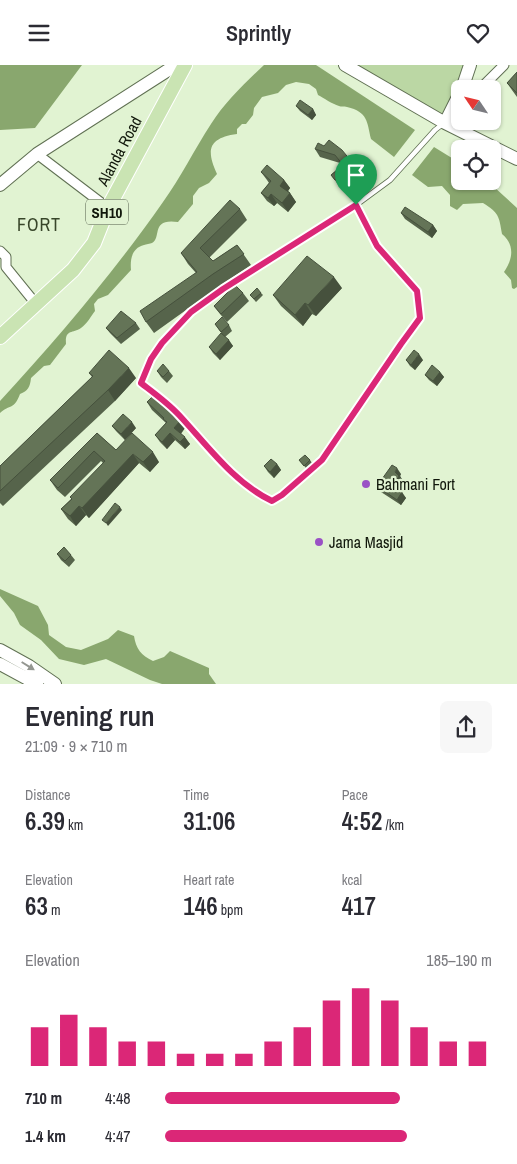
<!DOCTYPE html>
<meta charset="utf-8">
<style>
:root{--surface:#fff;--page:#f7f7f7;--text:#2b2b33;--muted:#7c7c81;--accent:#db2777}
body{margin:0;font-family:"Archivo Narrow",sans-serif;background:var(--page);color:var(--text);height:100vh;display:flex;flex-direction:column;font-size:19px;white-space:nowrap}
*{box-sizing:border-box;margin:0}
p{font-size:16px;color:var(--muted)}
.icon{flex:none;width:28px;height:28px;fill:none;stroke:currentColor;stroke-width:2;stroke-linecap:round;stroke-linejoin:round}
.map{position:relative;height:619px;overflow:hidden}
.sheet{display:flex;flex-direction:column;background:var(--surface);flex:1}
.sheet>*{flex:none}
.needle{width:32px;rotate:305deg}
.buttons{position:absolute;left:451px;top:15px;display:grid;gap:10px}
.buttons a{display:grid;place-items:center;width:50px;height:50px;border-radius:8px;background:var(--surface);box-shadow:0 1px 4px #0004;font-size:25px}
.pin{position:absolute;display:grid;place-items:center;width:42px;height:42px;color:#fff;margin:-51px -21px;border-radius:50% 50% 50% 0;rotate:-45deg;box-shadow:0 0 5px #0007}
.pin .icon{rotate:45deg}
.round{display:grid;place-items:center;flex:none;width:52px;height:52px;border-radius:8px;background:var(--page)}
.headline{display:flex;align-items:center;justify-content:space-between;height:85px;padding:0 25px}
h1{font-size:28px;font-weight:600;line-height:38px}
.metrics{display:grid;grid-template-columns:repeat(3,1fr);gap:8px;height:85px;padding:5px 25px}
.metrics div{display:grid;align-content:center}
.metrics b{font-size:25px;font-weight:600}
.metrics small{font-size:14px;font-weight:400}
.metrics p{font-size:14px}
.chart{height:140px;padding:10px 25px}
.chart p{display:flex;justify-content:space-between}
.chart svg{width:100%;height:90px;margin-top:5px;stroke:var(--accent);stroke-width:6}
ul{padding:0 25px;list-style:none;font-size:16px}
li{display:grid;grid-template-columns:80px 60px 1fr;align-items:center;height:38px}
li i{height:12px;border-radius:6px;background:var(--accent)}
header{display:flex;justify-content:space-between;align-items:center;height:65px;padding:0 25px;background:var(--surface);font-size:22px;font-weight:600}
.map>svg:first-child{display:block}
.green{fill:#bbd7a4}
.water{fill:#89a76e}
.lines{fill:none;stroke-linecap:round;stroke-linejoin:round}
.lane-casing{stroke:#607053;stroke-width:6}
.street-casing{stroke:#607053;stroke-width:11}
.secondary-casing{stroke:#607053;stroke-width:14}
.primary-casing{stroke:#fff;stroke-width:16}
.lane{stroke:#fff;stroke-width:4.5}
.street{stroke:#fff;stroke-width:9}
.secondary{stroke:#fff;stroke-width:12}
.primary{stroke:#cae4b3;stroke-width:14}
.wall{fill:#56644b}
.shaded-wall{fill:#46513d}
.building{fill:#647457;stroke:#46513d}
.oneway{fill:#949791}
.route-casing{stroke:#fff;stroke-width:10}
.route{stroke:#db2777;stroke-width:6}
.poi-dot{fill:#9a51c5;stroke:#e1f3d2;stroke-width:2}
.labels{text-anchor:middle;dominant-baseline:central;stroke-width:4.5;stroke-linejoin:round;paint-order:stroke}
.shield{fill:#e1f3d2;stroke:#4f5947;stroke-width:1}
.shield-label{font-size:15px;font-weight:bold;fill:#11170b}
.street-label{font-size:16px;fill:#11170b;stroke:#e1f3d2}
.poi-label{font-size:16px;fill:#11170b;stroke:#e1f3d2;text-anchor:start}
.neighbourhood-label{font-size:18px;letter-spacing:1px;fill:#38462a;stroke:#e1f3d2}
</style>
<header><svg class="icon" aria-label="menu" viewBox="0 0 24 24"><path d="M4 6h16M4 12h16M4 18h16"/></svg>Sprintly<svg class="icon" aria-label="heart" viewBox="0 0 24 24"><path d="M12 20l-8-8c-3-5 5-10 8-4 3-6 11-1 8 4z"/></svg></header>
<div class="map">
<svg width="517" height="619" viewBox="0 0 517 619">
<rect width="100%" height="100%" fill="#e1f3d2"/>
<path class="green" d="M357,0H465L458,21L441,50Z"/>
<path class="water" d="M0,0H82L35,63L0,65Z
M264,0H316L415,65L394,92L371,74C367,57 368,47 347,42C344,41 341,42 339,41C332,39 324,33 318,30L316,24L309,19L296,17L286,20L278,28L262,32L254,43L253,50L246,59H242L237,64V69C208,73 206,85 217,109L209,118L199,123L193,131V139L178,157C150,153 162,173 152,178C150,179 146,179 144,180C132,183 130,194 131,205L108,230L98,234L94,239L95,246C91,251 87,259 81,263C72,269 65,264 66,279L50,300L44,301L31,313C30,322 28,326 20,329C14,345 10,339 0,348V336C58,273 114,207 163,137C181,112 194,85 211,59C225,37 245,18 264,0Z
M434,82L460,98V116H486L493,121L517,143V222L514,224L512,223L511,215L504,207C513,194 515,180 502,169C499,151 499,148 483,138L463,139L457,145L450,141V130L442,121L428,122L412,110Z
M0,524L38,541L48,560L49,570L66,582L81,585L108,574L118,565L134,571C136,584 141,590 153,596L164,592L170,586L209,603V609L216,619H162L150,615L106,594L84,600L59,594L41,575L20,560L14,548L0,531Z"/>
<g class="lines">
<g class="lane-casing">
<path id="lane" d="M356,140L377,181L417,226L420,253L401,279L322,395L282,430L271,436C234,417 207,380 179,350C168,338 154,328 141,318L151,294L161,278L191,247L223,223L356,140L390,115L435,65L444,58"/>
</g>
<g class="street-casing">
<path id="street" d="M480,24L504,0
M37,89L108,143
M0,186L6,192V202L36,239"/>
</g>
<g class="secondary-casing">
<path id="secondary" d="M345,0L445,58L517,94
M462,24L470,0
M445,58L460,28
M0,120L37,89L176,0
M0,585L29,601L55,619
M0,599L37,619"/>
</g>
<g class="primary-casing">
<path id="primary" d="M0,272L73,205L94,178L108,143L185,0"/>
</g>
<use href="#lane" class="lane"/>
<use href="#street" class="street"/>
<use href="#secondary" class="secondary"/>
<use href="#primary" class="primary"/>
</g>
<path class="wall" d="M517,7V32L507,18Z
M296,41L313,44L316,50L312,55L300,46Z
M324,81L360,107L365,114L358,120L352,113L340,122L331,110L342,100L340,98L320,92L315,84Z
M261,107L284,115L290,123L288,126L290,128L296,137L288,147L277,138L274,141L267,136L261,128L269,118L267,115Z
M240,144L247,155L209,193L213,196L237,180L251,200L221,220L154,268L146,257L196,208L188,199L181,188Z
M401,148L433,160L437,166L432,173L405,154Z
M342,223L316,251L312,249L303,261L281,241L273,230Z
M243,228L249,236L227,257L220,249L214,241Z
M261,228L263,230L256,237L250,230Z
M136,258L140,264L121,279L110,268L106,263Z
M215,259L229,260L232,266L225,272L233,281L220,295L213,288L209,282L222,269Z
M406,295H423L415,305L410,301Z
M157,306H169L173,311L167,318L161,312Z
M440,307L444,312L437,321L429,315L425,310Z
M89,308L136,313L115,336L3,441L0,438V401L92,312Z
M147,337L185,363L181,369L190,379L185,384L175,375L167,384L160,377L155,370L166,358L152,345Z
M112,361L136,363L125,375L116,366Z
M97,368L116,385L159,397L150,407L139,398L89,453L86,450L76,461L68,454L61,444L71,434L103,398L101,396L65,432L57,425L50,415Z
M299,395H310L312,398L306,403Z
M277,399L281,405L274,413L268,407L264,401Z
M401,409L400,411L403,416L399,423L400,424L399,426L406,433L401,440L381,427L377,421Z
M57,489L71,490L75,495L69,502L61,495Z"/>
<path class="shaded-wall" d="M313,44L316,50L312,55L308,50Z
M284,115L290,123L286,129L280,121Z
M290,128L296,137L288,147L282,138Z
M271,129L277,138L274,141L268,133Z
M433,160L437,166L432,173L428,167Z
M334,212L342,223L316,251L308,240Z
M305,238L312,249L303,261L295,250Z
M229,275L233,281L220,295L216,289Z
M419,289L423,295L415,305L411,300Z
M129,303L136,313L115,336L108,325Z
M440,307L444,312L437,321L433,316Z
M180,356L185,363L179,370L174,363Z
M132,357L136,363L125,375L121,369Z
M170,368L175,375L167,384L162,377Z
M185,372L190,379L185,384L180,377Z
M153,387L159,397L150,407L143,397Z
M133,389L139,398L89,453L82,443Z
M277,399L281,405L274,413L270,407Z
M397,403L401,409L400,411L403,416L399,423L400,424L398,428L394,422L395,418V407Z
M402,427L406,433L401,440L397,435Z
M79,441L86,450L76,461L70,451Z
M120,442L122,445L108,461L106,458Z"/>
<path class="building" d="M517,7V28L507,18Z
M300,35L313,44L308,50L296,41Z
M329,75L342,85L360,107L353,113L347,105L335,115L331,110L343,100L335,90L315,84L318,78L324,81Z
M267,100L284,115L280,121L290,128L282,138L271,129L268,133L261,128L271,116L261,107Z
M230,135L240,144L200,183L213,196L237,180L244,189L213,209L146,257L140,246L197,207L181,188Z
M405,142L433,160L428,167L401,148Z
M307,191L334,212L308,240L305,238L295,250L273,230Z
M235,220L243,228L221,249L214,241Z
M257,223L261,228L254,234L250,230Z
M121,246L136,258L117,273L106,263Z
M222,252L229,260L221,267L215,259Z
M221,268L229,275L216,289L209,282Z
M109,285L129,303L108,325L0,426V401L93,311L89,308Z
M414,285L419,289L411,300L406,295Z
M163,299L169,306L163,312L157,306Z
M432,300L440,307L433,316L425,310Z
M153,331L180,356L174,363L185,372L180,377L170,368L162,377L155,370L167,357L163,354L164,353L147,337Z
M123,349L132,357L121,369L112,361Z
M97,368L116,385L132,368L153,387L143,397L133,389L82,443L79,441L70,451L61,444L72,434L70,432L105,396L94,386L58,423L50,415Z
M305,390L310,395L304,401L299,395Z
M271,394L277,399L270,407L264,401Z
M392,400L397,403L395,407L399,411L395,418H396L394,422L402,427L397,435L377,421Z
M115,438L120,442L106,458L102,455Z
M64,482L71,490L65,496L57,489Z"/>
<defs><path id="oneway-solid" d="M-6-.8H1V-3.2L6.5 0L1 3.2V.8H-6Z" transform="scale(1.25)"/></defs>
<use class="oneway" href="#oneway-solid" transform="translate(28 601) rotate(32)"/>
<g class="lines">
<g class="route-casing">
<path id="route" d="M356,140L377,181L417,226L420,253L401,279L322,395L282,430L272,436C234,418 207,380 179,350C168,338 154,328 141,318L151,294L162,278L191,247L223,224Z"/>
</g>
<use href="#route" class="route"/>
</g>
<g class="poi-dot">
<circle cx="366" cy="419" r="5"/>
<circle cx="319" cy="477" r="5"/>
</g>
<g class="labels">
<rect class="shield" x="86" y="134.5" width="42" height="25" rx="4"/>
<g class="shield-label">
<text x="107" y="147">SH10</text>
</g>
<g class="street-label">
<text transform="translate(119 86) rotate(-62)">Alanda Road</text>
</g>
<g class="poi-label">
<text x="376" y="419">Bahmani Fort</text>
<text x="329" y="477">Jama Masjid</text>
</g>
<g class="neighbourhood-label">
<text x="39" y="159">FORT</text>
</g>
</g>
</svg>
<div class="buttons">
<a><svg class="needle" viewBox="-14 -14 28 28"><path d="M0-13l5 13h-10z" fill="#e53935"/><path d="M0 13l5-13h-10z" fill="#7c7c81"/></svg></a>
<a><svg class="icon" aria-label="locate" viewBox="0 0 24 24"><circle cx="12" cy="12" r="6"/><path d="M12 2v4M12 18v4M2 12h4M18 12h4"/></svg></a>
</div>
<div class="pin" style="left:356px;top:140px;background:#1e9e55"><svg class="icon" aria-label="arrive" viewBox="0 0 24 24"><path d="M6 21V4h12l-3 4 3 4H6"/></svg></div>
</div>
<section class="sheet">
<div class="headline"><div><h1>Evening run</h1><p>21:09 · 9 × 710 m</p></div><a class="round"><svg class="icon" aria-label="share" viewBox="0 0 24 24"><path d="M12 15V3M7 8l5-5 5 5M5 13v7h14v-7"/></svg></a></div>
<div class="metrics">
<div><p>Distance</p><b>6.39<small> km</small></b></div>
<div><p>Time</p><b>31:06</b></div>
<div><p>Pace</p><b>4:52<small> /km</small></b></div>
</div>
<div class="metrics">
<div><p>Elevation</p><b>63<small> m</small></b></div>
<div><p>Heart rate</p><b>146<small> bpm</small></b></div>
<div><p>kcal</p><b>417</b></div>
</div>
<div class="chart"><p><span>Elevation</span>185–190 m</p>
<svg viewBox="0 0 160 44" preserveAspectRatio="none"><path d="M5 44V25M15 44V19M25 44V25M35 44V32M45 44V32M55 44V38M65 44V38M75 44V38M85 44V32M95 44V25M105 44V12M115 44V6M125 44V12M135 44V25M145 44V32M155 44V32"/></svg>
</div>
<ul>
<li><b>710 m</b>4:48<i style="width:72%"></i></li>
<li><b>1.4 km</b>4:47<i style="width:74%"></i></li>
</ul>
</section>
